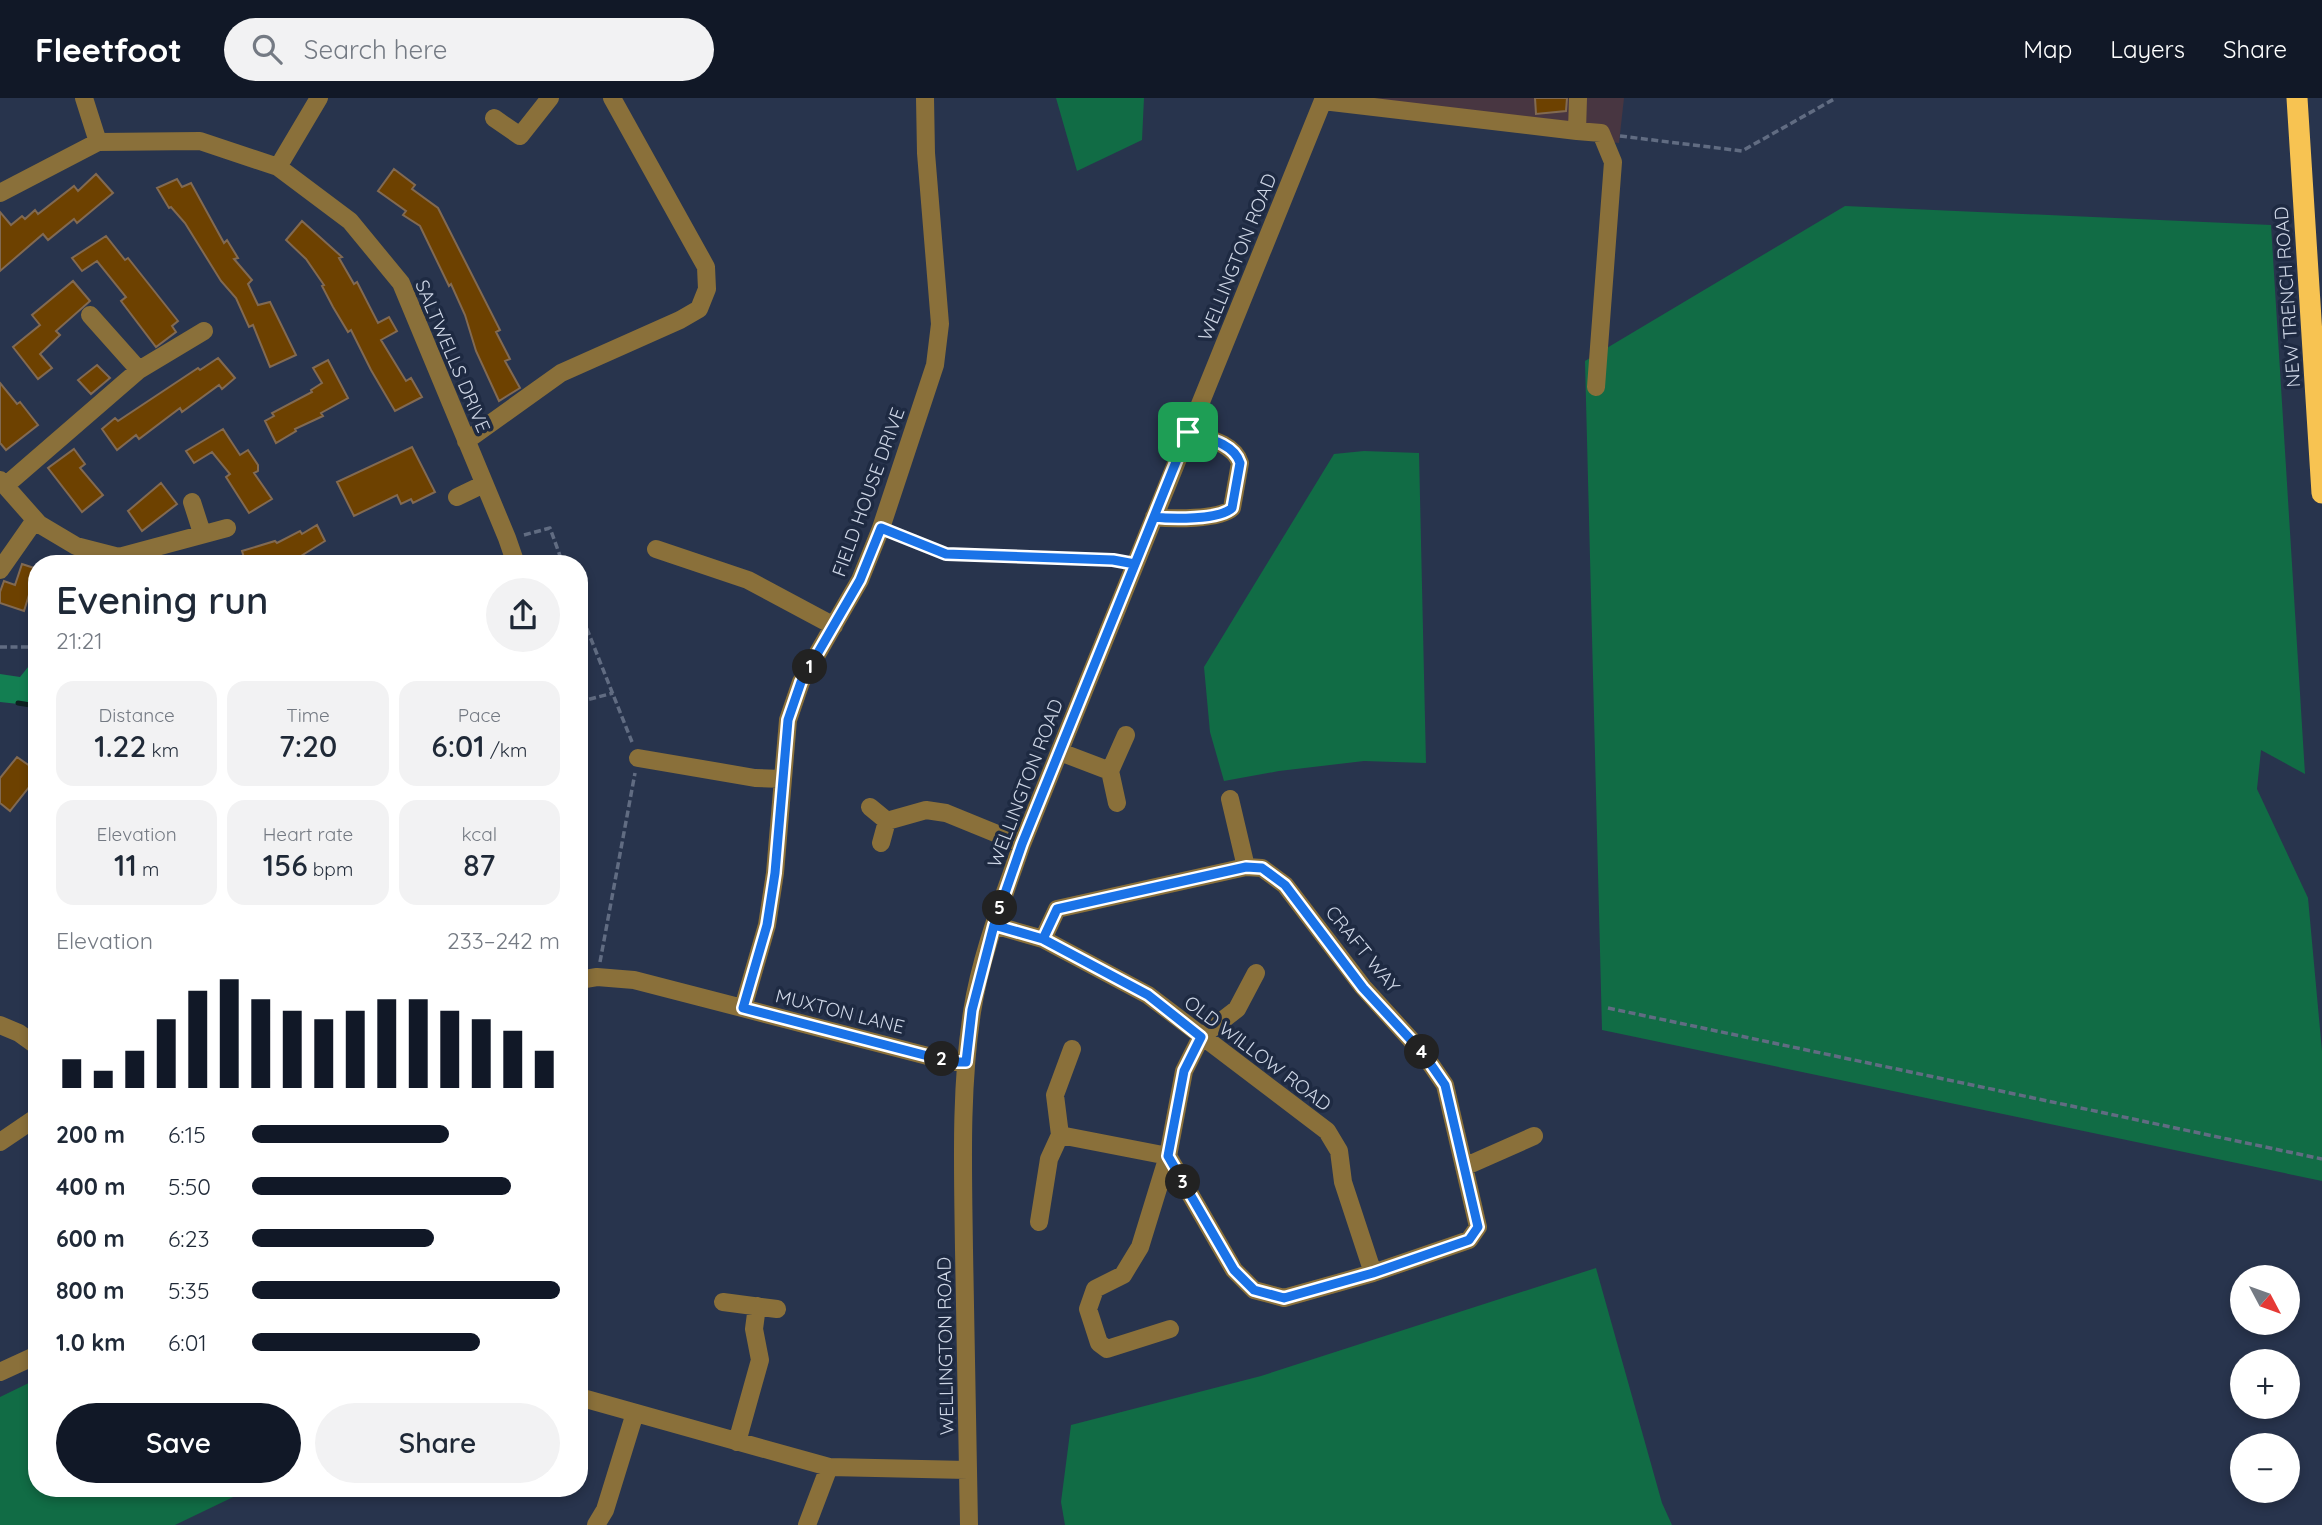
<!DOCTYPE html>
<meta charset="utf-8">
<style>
:root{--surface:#fff;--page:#f2f2f3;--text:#1f2937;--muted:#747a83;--accent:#111827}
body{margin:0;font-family:Quicksand,sans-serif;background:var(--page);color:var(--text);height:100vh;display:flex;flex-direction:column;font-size:26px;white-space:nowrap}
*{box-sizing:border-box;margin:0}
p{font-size:23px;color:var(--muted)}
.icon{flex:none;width:38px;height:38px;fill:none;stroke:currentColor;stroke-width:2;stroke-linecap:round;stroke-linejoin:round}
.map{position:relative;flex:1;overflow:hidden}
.details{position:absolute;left:28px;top:457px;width:560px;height:942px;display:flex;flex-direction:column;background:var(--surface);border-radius:28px;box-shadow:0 4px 10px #0003}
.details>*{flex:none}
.needle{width:46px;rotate:131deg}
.buttons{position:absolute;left:2230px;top:1167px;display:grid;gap:14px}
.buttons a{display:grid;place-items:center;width:70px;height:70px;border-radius:50%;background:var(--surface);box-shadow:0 4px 10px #0003;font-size:35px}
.pin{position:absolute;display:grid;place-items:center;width:60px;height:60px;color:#fff;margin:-30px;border-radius:14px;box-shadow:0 4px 10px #0006}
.km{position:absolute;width:35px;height:35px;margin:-18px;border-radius:50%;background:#222;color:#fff;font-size:19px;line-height:35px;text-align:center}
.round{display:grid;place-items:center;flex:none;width:74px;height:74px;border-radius:37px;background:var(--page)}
.headline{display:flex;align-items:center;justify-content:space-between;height:119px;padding:0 28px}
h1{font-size:38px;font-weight:600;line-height:52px}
.figures{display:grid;grid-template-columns:repeat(3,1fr);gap:10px;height:119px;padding:7px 28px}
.figures div{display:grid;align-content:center;border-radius:18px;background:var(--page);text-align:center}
.figures b{font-size:30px;font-weight:600}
.figures small{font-size:19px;font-weight:400}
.figures p{font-size:19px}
.chart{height:196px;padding:14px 28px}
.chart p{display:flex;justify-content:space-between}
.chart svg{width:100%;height:126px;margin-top:7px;stroke:var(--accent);stroke-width:6}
.cta{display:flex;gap:14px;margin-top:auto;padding:14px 28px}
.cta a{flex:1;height:80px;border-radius:42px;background:var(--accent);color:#fff;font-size:28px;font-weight:600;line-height:80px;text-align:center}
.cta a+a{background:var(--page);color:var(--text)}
ul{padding:0 28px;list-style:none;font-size:23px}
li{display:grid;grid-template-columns:112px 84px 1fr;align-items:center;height:52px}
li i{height:18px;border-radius:9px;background:var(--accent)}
header{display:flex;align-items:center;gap:42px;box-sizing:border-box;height:98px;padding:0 35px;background:var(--accent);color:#fff}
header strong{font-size:33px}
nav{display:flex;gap:38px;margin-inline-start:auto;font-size:24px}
.search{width:490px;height:63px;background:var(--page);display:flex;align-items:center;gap:18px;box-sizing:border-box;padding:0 24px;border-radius:38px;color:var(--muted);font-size:26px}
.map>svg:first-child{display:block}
.commercial{fill:#483641}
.green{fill:#116c45}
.forest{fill:#137f52}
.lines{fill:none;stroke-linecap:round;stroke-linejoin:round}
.stream{stroke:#0e2020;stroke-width:5}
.building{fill:#6d4100;stroke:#826a52;stroke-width:2}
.path{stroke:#616c82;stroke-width:3.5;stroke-dasharray:7 3.5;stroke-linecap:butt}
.minor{stroke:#8a703a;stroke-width:18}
.highway{stroke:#f7c352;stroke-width:21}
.route-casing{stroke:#fff;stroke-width:14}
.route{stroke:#1a73e8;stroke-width:9}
.labels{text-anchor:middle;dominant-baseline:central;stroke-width:7;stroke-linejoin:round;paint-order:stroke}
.street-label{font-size:19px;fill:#ced6e6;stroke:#1e2a42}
</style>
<header>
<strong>Fleetfoot</strong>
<div class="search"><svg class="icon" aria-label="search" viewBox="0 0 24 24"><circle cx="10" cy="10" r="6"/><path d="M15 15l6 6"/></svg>Search here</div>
<nav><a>Map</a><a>Layers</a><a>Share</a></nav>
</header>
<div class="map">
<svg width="2322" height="1427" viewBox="0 0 2322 1427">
<rect width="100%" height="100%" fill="#28344d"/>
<path class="commercial" d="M1339,0H1624L1619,45L1334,12Z"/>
<path class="green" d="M1056,0H1144L1142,42L1077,73Z
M1845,108L2271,127L2305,676L2261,652L2257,691L2308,800L2322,953V1083L1602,932L1585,263Z
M1364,353L1419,355L1426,665L1364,663L1279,673L1224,683L1210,634L1204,569L1334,356Z
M1596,1170L1662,1405L1672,1427H1065L1061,1404L1071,1327L1261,1278Z
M37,1281V1390H252L175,1427H0V1299Z"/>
<path class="forest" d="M37,558V608L0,604V576L20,579Z"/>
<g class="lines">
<path class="stream" d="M18,605L37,608"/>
</g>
<path class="building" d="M1535,0H1567L1566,13L1536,16Z
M394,71L415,87L412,91L438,110L500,232L496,234L510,261L505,263L520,290L499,303L476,253L465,217L451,186L449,188L420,128L403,117L406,113L378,93Z
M96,76L113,95L77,125L74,121L48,142L43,136L0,173V114L11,127L22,118L25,121L35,112L38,116L74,88L78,93Z
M177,81L182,89L191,85L224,145L227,142L238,160L234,161L252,182L248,186L258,207L270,204L296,257L270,269L253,227L249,229L236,200L221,183L185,125L171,109L169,110L157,90Z
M302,123L342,159L339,160L354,186L357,184L378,225L389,219L397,233L381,242L406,283L411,280L422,299L395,313L371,272L351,232L348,234L333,209L322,188L324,187L306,161L286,142Z
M106,138L125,162L128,160L178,223L172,228L176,234L156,249L121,203L126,199L97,163L82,173L72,160Z
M73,183L90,203L56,233L60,237L40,256L52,270L38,281L13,249L40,227L32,217Z
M218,260L235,280L222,291L219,287L182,314L180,310L139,341L136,337L117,352L102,331L115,320L118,323L198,270L200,272Z
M328,262L348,300L321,315L323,318L295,331L296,333L276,345L265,323L274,318L272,315L312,294L311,292L322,285L313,270Z
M97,267L110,280L91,296L78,282Z
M0,285L17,306L20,304L38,327L6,352L0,345Z
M223,331L240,357L248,352L258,367V373L254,375L272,401L249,415L226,379L230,376L212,354L194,365L186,353Z
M412,349L435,394L413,405L411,401L401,406L397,397L354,418L337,384Z
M74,351L85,366L80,370L103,397L82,414L48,370Z
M161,385L177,406L142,433L128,413Z
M317,427L325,443L288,466H246L242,453L275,443L277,445L300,433L302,436Z
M22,466L37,471L24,513L0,505V494L4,483L15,487Z
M17,659L37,673V679L10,713L0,705V680Z"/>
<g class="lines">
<path class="path" d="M1620,38L1742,53L1836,0
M524,437L550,430L563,466
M896,437L946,456L1119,463
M579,511L632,644
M0,549H37
M579,604L613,595
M600,864L635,675
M1608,910L2322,1061"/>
<path class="minor" d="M84,0L98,44
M1323,3L1577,33L1578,0
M494,20L520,38L550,0
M1577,33L1601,35L1613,64L1596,289
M278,69L319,0
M0,95L98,44L200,43L278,69L350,123L401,185L507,440L516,466
M90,217L139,272
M466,343L561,275L680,222L699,211L707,191L706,169L612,0
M0,382L39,426L76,448L119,459L227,430
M5,388L139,272L204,233
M457,399L484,386
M192,404L202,435
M1154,419C1171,421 1220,422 1232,410L1240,365C1234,345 1206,340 1188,334
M656,451L748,482L834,528
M0,472L35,422
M1060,654L1110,673L1117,705
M638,660L755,680L782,681
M1110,673L1126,637
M1230,701L1246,769
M870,709L887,723L926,712L946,715L1022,746
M881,745L887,723
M994,827L1043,841L1057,811L1246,769L1262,770L1285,787L1363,889L1423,955L1445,987L1478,1129L1469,1142L1373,1175L1284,1200L1254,1192L1234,1172L1168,1058
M1043,841L1148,897L1327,1033L1339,1053L1343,1084L1373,1175
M579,882L597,879L634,882L951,964H966
M743,910L767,827L775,775L788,622L801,584L860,482L881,430L935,267L940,226L926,55L925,0
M0,927L19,935L37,948
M1060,1037L1168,1058
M0,1044L37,1019
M1464,1069L1534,1038
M1039,1124L1049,1061L1060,1037L1055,997L1072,951
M723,1204L777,1211
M1170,1231L1107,1251L1099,1245L1088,1211L1095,1191L1123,1177L1140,1149L1168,1058L1184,973L1201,939L1237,911L1256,875
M0,1274L37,1257
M579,1299L829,1369L968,1372
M737,1344L760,1262L754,1231L757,1208
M596,1427L605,1412L635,1315
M807,1427L829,1369
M969,1427C967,1335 966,1243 964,1152C963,1073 960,992 972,914C981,856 1003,801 1022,746L1324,0"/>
<path class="highway" d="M2297,0L2322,395"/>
</g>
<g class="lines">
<g class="route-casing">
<path id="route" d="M1188,334L1135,466L1113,462L946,456L881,430L860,482L801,584L788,622L775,775L767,827L743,910L951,964H966L972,912L994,827L1043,841L1148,897L1201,939L1184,973L1168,1058L1234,1172L1254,1192L1284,1200L1373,1175L1469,1142L1478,1129L1445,987L1423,955L1363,890L1285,787L1262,770L1246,769L1057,811L1043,841L994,827L1022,746L1154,419C1171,421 1220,422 1232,410L1240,365C1234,345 1206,340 1188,334"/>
</g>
<use href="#route" class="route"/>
</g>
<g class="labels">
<g class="street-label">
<text transform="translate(1237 159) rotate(-68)">WELLINGTON ROAD</text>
<text transform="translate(2287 199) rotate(-94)">NEW TRENCH ROAD</text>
<text transform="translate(453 258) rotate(67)">SALTWELLS DRIVE</text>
<text transform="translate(868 394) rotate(-70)">FIELD HOUSE DRIVE</text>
<text transform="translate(1025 685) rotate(-69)">WELLINGTON ROAD</text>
<text transform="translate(1363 851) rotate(51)">CRAFT WAY</text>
<text transform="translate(840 913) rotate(14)">MUXTON LANE</text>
<text transform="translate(1258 955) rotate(37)">OLD WILLOW ROAD</text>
<text transform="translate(945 1248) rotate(-91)">WELLINGTON ROAD</text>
</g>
</g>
</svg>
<div class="buttons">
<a><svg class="needle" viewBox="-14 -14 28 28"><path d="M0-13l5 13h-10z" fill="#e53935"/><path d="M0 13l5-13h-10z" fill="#747a83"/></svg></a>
<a>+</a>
<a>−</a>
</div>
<div class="pin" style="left:1188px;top:334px;background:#1e9e55"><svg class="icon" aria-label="arrive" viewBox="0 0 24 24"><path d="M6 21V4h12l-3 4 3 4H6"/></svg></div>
<b class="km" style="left:810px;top:569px">1</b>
<b class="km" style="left:942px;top:961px">2</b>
<b class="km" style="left:1183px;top:1084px">3</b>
<b class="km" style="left:1422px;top:954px">4</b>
<b class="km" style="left:1000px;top:810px">5</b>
<section class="details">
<div class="headline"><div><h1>Evening run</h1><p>21:21</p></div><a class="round"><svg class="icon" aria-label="share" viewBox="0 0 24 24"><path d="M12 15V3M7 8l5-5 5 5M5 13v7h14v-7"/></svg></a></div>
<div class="figures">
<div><p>Distance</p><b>1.22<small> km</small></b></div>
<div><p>Time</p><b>7:20</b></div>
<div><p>Pace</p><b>6:01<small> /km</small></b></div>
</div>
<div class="figures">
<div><p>Elevation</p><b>11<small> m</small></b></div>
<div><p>Heart rate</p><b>156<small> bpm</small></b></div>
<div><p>kcal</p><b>87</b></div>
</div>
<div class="chart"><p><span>Elevation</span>233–242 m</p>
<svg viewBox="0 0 160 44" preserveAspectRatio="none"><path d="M5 44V34M15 44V38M25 44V31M35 44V20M45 44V10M55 44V6M65 44V13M75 44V17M85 44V20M95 44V17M105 44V13M115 44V13M125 44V17M135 44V20M145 44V24M155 44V31"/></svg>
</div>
<ul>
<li><b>200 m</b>6:15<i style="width:64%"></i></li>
<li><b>400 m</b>5:50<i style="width:84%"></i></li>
<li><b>600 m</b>6:23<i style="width:59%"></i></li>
<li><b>800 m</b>5:35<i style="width:100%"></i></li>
<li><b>1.0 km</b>6:01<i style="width:74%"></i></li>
</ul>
<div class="cta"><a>Save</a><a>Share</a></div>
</section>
</div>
